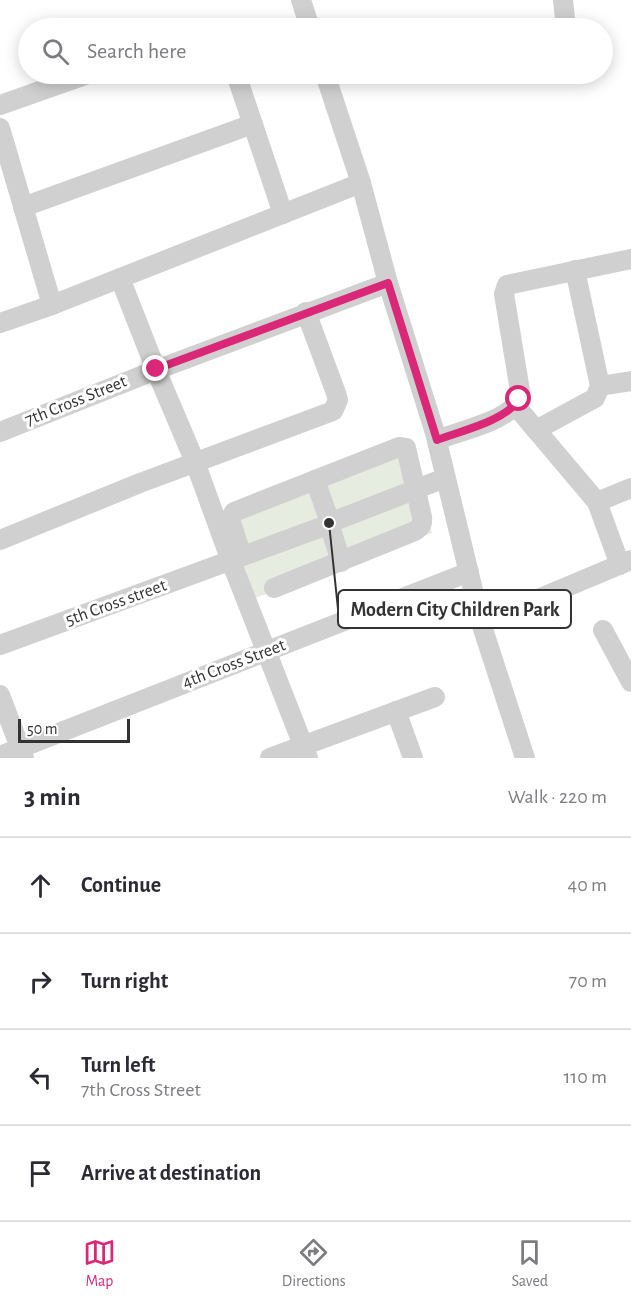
<!DOCTYPE html>
<meta charset="utf-8">
<style>
:root{--surface:#fff;--page:#f7f7f7;--text:#2b2b33;--muted:#7c7c81;--line:#e1e1e2;--accent:#db2777}
body{margin:0;font-family:"Alegreya Sans",sans-serif;background:var(--page);color:var(--text)}
.scale{position:absolute;left:18px;bottom:15px;width:112px;box-sizing:border-box;padding-left:6px;border:3px solid #333;border-top:0;font-size:16px;line-height:21px;white-space:nowrap;color:#333;-webkit-text-stroke:4px #fff;paint-order:stroke}
.stop{position:absolute;width:18px;height:18px;margin:-14px;border:4px solid #db2777;border-radius:50%;background:#fff}
.stop.end{background:#db2777;border-color:#fff;box-shadow:0 2px 6px #0008}
.list{margin:0;padding:0;list-style:none}
h2{display:flex;justify-content:space-between;align-items:center;height:78px;margin:0;padding:0 24px;font-size:26px}
h2 small{font-size:20px;font-weight:400;color:var(--muted)}
.list li{display:grid;grid-template-columns:39px 1fr auto;gap:18px;align-items:center;box-sizing:border-box;height:96px;padding:0 24px;border-top:2px solid var(--line)}
.list b{display:block;font-size:22px;white-space:nowrap}
.list p{margin:0;font-size:20px;white-space:nowrap;color:var(--muted)}
.list em{font-size:20px;font-style:normal;color:var(--muted)}
.icon{flex:none;width:33px;height:33px;fill:none;stroke:currentColor;stroke-width:2;stroke-linecap:round;stroke-linejoin:round}
.map{position:relative;flex:none;width:631px;height:758px;overflow:hidden}
.search{position:absolute;background:var(--surface);box-shadow:0 3px 15px #0003;left:18px;right:18px;top:18px;height:66px;display:flex;align-items:center;gap:15px;box-sizing:border-box;padding:0 21px;border-radius:33px;color:var(--muted);font-size:22px}
.sheet{height:462px;background:var(--surface)}
nav{display:flex;justify-content:space-around;align-items:center;box-sizing:border-box;height:84px;border-top:2px solid var(--line);background:var(--surface);font-size:16px;color:var(--muted)}
nav a{display:grid;justify-items:center;gap:3px}
nav .on{color:var(--accent)}
.map>svg:first-child{display:block}
</style>
<div class="map">
<svg width="631" height="758" viewBox="0 0 631 758">
<rect width="100%" height="100%" fill="#fff"/>
<!-- green -->
<polygon fill="#e6ecdf" points="408,442 432,533 255,598 226,514"/>
<g fill="none" stroke-linecap="round" stroke-linejoin="round">
<!-- minor -->
<g stroke="#d0d0d0" stroke-width="20">
<polyline points="301,0 310,28"/>
<polyline points="563,0 566,28"/>
<polyline points="236,74 283,214"/>
<polyline points="325,74 361,183 388,283 435,433 481,623 525,758"/>
<polyline points="0,105 88,74"/>
<polyline points="0,128 52,305"/>
<polyline points="23,207 253,124"/>
<polyline points="120,278 156,370 195,462 231,561 308,758"/>
<polyline points="0,323 52,305 361,183"/>
<polyline points="600,386 631,381"/>
<polyline points="515,405 597,502 620,565"/>
<polyline points="536,430 595,398 600,386 575,270"/>
<polyline points="0,432 156,370 388,283"/>
<path d="M437 440C457 432 502 422 515 405 518 401 519 396 520 391L504 294 507 285 631 259"/>
<polyline points="315,480 327,514"/>
<polyline points="597,502 631,488"/>
<polyline points="337,520 445,478"/>
<polyline points="332,533 341,562"/>
<polyline points="0,540 140,483 333,411 338,400 336,393 306,312"/>
<path d="M238 544 230 519 234 512 399 447 406 448 422 517C423 524 421 527 415 531L274 588"/>
<polyline points="481,623 631,560"/>
<polyline points="603,630 631,682"/>
<polyline points="0,645 319,528"/>
<polyline points="0,695 24,758"/>
<polyline points="396,711 413,758"/>
<polyline points="0,756 469,572"/>
<polyline points="270,758 435,697"/>
</g>
</g>
<g fill="none" stroke-linecap="round" stroke-linejoin="round">
<!-- route -->
<path stroke="#db2777" stroke-width="8" d="M156 369 388 283 437 440C460 431 506 421 519 399"/>
</g>
<g text-anchor="middle" dominant-baseline="central" stroke-width="6" stroke-linejoin="round" paint-order="stroke">
<!-- street labels -->
<g font-size="18" fill="#333" stroke="#fff">
<text transform="translate(76 401) rotate(-22)">7th Cross Street</text>
<text transform="translate(116 603) rotate(-20)">5th Cross street</text>
<text transform="translate(234 664) rotate(-21)">4th Cross Street</text>
</g>
</g>
<!-- callouts -->
<path fill="none" stroke="#333" stroke-width="2" d="M329 523L338 609"/>
<circle fill="#333" stroke="#fff" stroke-width="2" cx="329" cy="523" r="6"/>
<rect fill="#fff" stroke="#333" stroke-width="2" x="338" y="590" width="233" height="38" rx="6"/>
<g font-size="20" text-anchor="middle" font-weight="bold" fill="#333">
<text x="455" y="616">Modern City Children Park</text>
</g>
</svg>
<div class="scale">50 m</div>
<div class="stop" style="left:519px;top:399px"></div>
<div class="stop end" style="left:156px;top:369px"></div>
<div class="search"><svg class="icon" aria-label="search" viewBox="0 0 24 24"><circle cx="10" cy="10" r="6"/><path d="M15 15l6 6"/></svg>Search here</div>
</div>
<section class="sheet">
<h2>3 min<small>Walk · 220 m</small></h2>
<ul class="list">
<li><svg class="icon" aria-label="ahead" viewBox="0 0 24 24"><path d="M12 20V5M6 11l6-6 6 6"/></svg><div><b>Continue</b></div><em>40 m</em></li>
<li><svg class="icon" aria-label="right" viewBox="0 0 24 24"><path d="M7 20v-9h11M14 6l5 5-5 5"/></svg><div><b>Turn right</b></div><em>70 m</em></li>
<li><svg class="icon" aria-label="left" viewBox="0 0 24 24"><path d="M17 20v-9H6M10 6l-5 5 5 5"/></svg><div><b>Turn left</b><p>7th Cross Street</p></div><em>110 m</em></li>
<li><svg class="icon" aria-label="arrive" viewBox="0 0 24 24"><path d="M6 21V4h12l-3 4 3 4H6"/></svg><div><b>Arrive at destination</b></div></li>
</ul>
</section>
<nav>
<a class="on"><svg class="icon" aria-label="map" viewBox="0 0 24 24"><path d="M3 6l6-2 6 2 6-2v14l-6 2-6-2-6 2zM9 4v14M15 6v14"/></svg>Map</a>
<a><svg class="icon" aria-label="directions" viewBox="0 0 24 24"><path d="M12 3l9 9-9 9-9-9zM9 14v-3h6M13 9l2 2-2 2"/></svg>Directions</a>
<a><svg class="icon" aria-label="saved" viewBox="0 0 24 24"><path d="M7 4h10v16l-5-4-5 4z"/></svg>Saved</a>
</nav>
